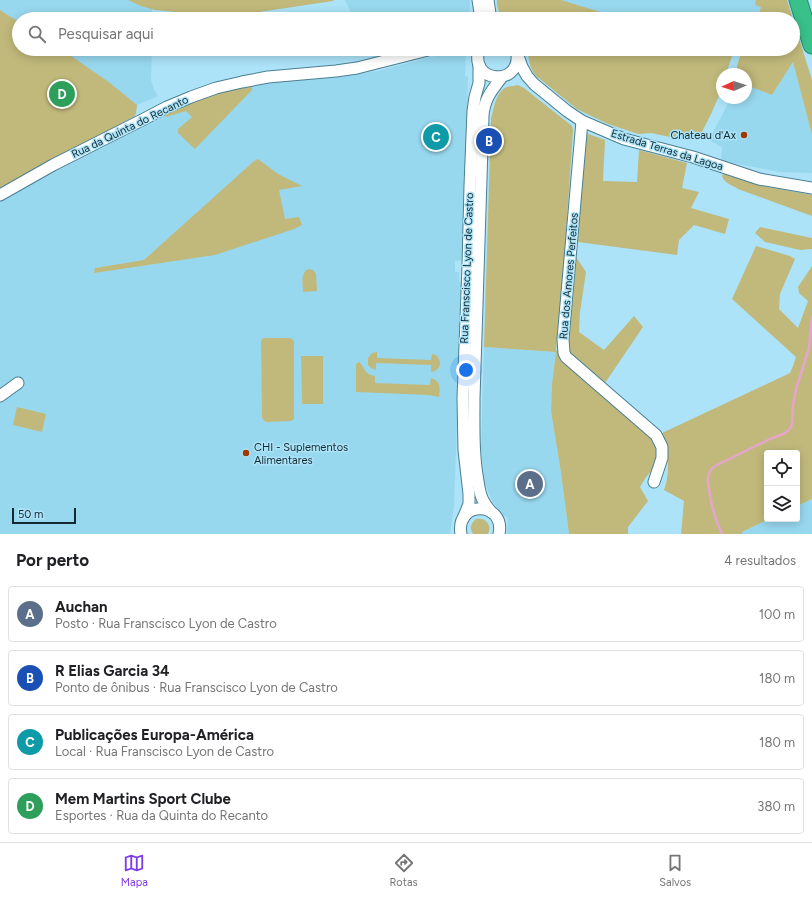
<!DOCTYPE html>
<html lang="pt">
<meta charset="utf-8">
<style>
:root{--surface:#fff;--page:#f6f6f6;--text:#202124;--muted:#757577;--line:#e0e0e0;--accent:#7c3aed}
body{margin:0;font-family:Figtree,sans-serif;background:var(--page);color:var(--text)}
.controls{position:absolute;right:12px;bottom:12px;display:grid;overflow:hidden;border-radius:4px;box-shadow:0 2px 10px #0003}
.controls button{width:36px;height:36px;display:grid;place-items:center;padding:0;border:0;border-bottom:1px solid var(--line);background:var(--surface);color:var(--text);font:20px sans-serif}
.compass{position:absolute;left:716px;top:68px;width:36px;height:36px;border-radius:50%;background:var(--surface);box-shadow:0 2px 10px #0003;rotate:267deg}
.scale{position:absolute;left:12px;bottom:10px;width:64px;box-sizing:border-box;padding-left:4px;border:2px solid #142a32;border-top:0;font-size:11px;line-height:14px;white-space:nowrap;color:#142a32;-webkit-text-stroke:3px #ace3f8;paint-order:stroke}
.you{position:absolute;left:466px;top:370px;width:14px;height:14px;margin:-10px;border:3px solid #fff;border-radius:50%;background:#1a73e8;box-shadow:0 0 0 6px #1a73e833}
.badge{display:grid;place-items:center;width:26px;height:26px;border-radius:50%;background:var(--accent);color:#fff;font-size:13px;font-weight:700}
.pin{position:absolute;translate:-50% -50%;border:2px solid #fff;box-shadow:0 1px 4px #0006}
.list{margin:0;padding:0;list-style:none}
h2{display:flex;justify-content:space-between;align-items:center;height:52px;margin:0;padding:0 16px;font-size:17px}
h2 small{font-size:13px;font-weight:400;color:var(--muted)}
.list li{display:grid;grid-template-columns:26px 1fr auto;gap:12px;align-items:center;box-sizing:border-box;height:56px;margin:0 8px 8px;padding:0 8px;border:1px solid var(--line);border-radius:4px}
.list b{display:block;font-size:15px;white-space:nowrap}
.list p{margin:0;font-size:13px;white-space:nowrap;color:var(--muted)}
.list em{font-size:13px;font-style:normal;color:var(--muted)}
.icon{flex:none;width:22px;height:22px;fill:none;stroke:currentColor;stroke-width:2;stroke-linecap:round;stroke-linejoin:round}
.map{position:relative;flex:none;width:812px;height:534px;overflow:hidden}
.search{position:absolute;background:var(--surface);box-shadow:0 2px 10px #0003;left:12px;right:12px;top:12px;height:44px;display:flex;align-items:center;gap:10px;box-sizing:border-box;padding:0 14px;border-radius:22px;color:var(--muted);font-size:15px}
.sheet{height:308px;background:var(--surface)}
nav{display:flex;justify-content:space-around;align-items:center;box-sizing:border-box;height:56px;border-top:1px solid var(--line);background:var(--surface);font-size:11px;color:var(--muted)}
nav a{display:grid;justify-items:center;gap:2px}
nav .on{color:var(--accent)}
.map>svg:first-child{display:block}
</style>
<div class="map">
<svg width="812" height="534" viewBox="0 0 812 534">
<rect width="100%" height="100%" fill="#ace3f8"/>
<!-- built -->
<g fill="#98d8ef">
<polygon points="0,0 336,0 252,13 228,15 186,13 152,9 152,19 19,19 19,23 0,10"/>
<polygon points="345,0 470,0 469,19 354,19"/>
<polygon points="556,0 767,0 761,19 623,19"/>
<polygon points="59,49 152,49 151,80 154,89 158,96 137,105 81,63"/>
<polygon points="369,49 411,49 374,60"/>
<polygon points="462,49 466,49 465,76 468,77 463,257 461,260 455,261 455,272 459,272 459,281 462,282 454,506 450,534 0,534 0,189 92,139 99,150 126,134 169,111 193,101 220,93 243,87 268,82 342,76 378,71"/>
<polygon points="793,62 812,135 812,173 780,172 721,161 722,147 709,140 731,98 746,98 746,85 772,95"/>
<polygon points="484,347 556,352 552,384 551,411 561,473 569,534 507,534 508,518 501,513 493,502 484,482 481,448"/>
<polygon points="812,499 812,534 742,534 742,532 769,519 797,519 797,506"/>
</g>
<!-- green -->
<g fill="#c1b97b">
<polygon points="128,0 333,0 333,1 252,13 228,15 186,13 155,10 141,6"/>
<polygon points="497,0 561,0 623,19 501,19 497,5"/>
<polygon points="756,0 787,0 812,80 812,135 793,62 772,95 746,85 746,74 735,74 742,49 793,49 793,19 758,19 761,7 755,5"/>
<polygon points="0,10 19,22 19,49 61,49 110,83 137,105 136,113 135,116 0,189"/>
<path d="M527 49H720L733 53 726 74H722V87L721 91 712 112 698 140 694 139 684 140 651 133 639 134 635 133 608 124 589 115 577 109 536 76C529 68 529 59 527 49Z"/>
<polygon points="251,85 252,90 195,149 178,133 178,129 192,117 186,111 166,117 164,114 193,101 219,93"/>
<path d="M518 85 524 88 572 126 573 130 564 263 556 351 567 342 576 257 586 272 580 312 579 332 604 350 634 316 643 327 605 383V396L654 439 660 450 653 469 646 477 640 487 648 501 628 527V534H569L561 473 551 411 552 384 556 352 484 347 491 119C494 108 496 91 507 87 510 86 514 86 518 85Z"/>
<polygon points="583,132 605,140 603,181 637,182 639,150 687,163 682,188 699,192 691,208 729,219 725,234 694,225 679,240 677,255 578,242"/>
<polygon points="258,159 278,174 302,186 279,190 285,219 299,217 302,225 294,229 215,255 94,273 95,268 144,260 254,161"/>
<path d="M723 174 774 188 812 195V216L738 189C732 185 724 183 722 176Z"/>
<polygon points="760,227 812,238 812,249 800,250 765,242 755,233"/>
<path d="M756 246 790 256 795 259 780 294 779 309 798 328 808 301 799 293 798 287 812 266V499L797 506V453H767V519H769L742 532V534H681L684 501 664 490C671 471 668 452 662 433L790 373 793 366 796 357 732 299Z"/>
<path d="M308 269 313 270 316 274 317 291 303 292C303 284 300 274 308 269Z"/>
<polygon points="265,338 290,338 292,339 294,341 294,419 291,421 267,422 264,421 262,418 261,342 262,339"/>
<path d="M377 352V358L431 360 432 354 436 355 439 359C442 365 438 371 431 372V365L376 363V370L371 368 368 365V358L372 353Z"/>
<polygon points="301,356 323,356 323,404 302,404"/>
<path d="M359 362C366 368 363 374 375 376V383L430 385 431 378C441 381 440 388 439 397L429 395 356 392V364Z"/>
<polygon points="17,407 46,414 42,432 13,425"/>
<path d="M476 519C486 517 492 525 488 534H473C469 528 471 523 476 519Z"/>
</g>
<g fill="none" stroke-linecap="round" stroke-linejoin="round">
<!-- stream -->
<path stroke="#e5a4cc" stroke-width="2.5" d="M722 534C715 519 711 506 709 489 708 484 707 478 709 474 710 469 713 467 717 465L770 439 783 434 788 431 791 427 792 422 793 405 796 389 809 348 812 317"/>
<defs>
<g id="minor">
<polyline points="478,0 481,19"/>
<polyline points="488,0 490,14 492,19"/>
<path d="M479 49C469 84 520 86 517 55"/>
<polyline points="517,53 522,67 527,76 534,84 567,111 582,121 624,139 693,157 759,179 812,188"/>
<polyline points="582,121 563,339 564,353 566,357 656,435 662,447 662,458 654,482"/>
<polyline points="0,195 53,165 144,119 167,107 191,97 216,88 242,82 268,77 336,71 357,68 432,49"/>
<polyline points="0,396 18,383"/>
<path d="M491 512C489 509 486 506 484 502 480 496 479 488 478 481 473 454 474 426 474 398L483 116C484 99 492 90 502 77"/>
<polyline points="463,519 469,504 469,494 464,450 463,398 468,266 470,186 473,111 475,97 479,83 479,65"/>
<path d="M461 534C455 500 506 501 499 534"/>
</g>
<polyline id="highway" points="798,0 812,45"/>
</defs>
<!-- minor casing -->
<use href="#minor" stroke="#4a7f92" stroke-width="13"/>
<!-- highway casing -->
<use href="#highway" stroke="#2d8c6b" stroke-width="19"/>
<!-- minor -->
<use href="#minor" stroke="#fff" stroke-width="11"/>
<!-- highway -->
<use href="#highway" stroke="#3ac08a" stroke-width="17"/>
</g>
<!-- markers -->
<g fill="#9d3901" stroke="#ace3f8" stroke-width="1.5">
<circle cx="744" cy="135" r="4"/>
<circle cx="246" cy="453" r="4"/>
</g>
<g text-anchor="middle" dominant-baseline="central" stroke-width="3" stroke-linejoin="round" paint-order="stroke">
<!-- street labels -->
<g font-size="11" fill="#142a32" stroke="#ace3f8">
<text transform="translate(130 127) rotate(-26)">Rua da Quinta do Recanto</text>
<text transform="translate(667 150) rotate(17)">Estrada Terras da Lagoa</text>
<text transform="translate(467 268) rotate(-88)">Rua Franscisco Lyon de Castro</text>
<text transform="translate(569 276) rotate(-85)">Rua dos Amores Perfeitos</text>
</g>
<!-- poi labels -->
<g font-size="11" fill="#142a32" stroke="#ace3f8" text-anchor="end">
<text x="736" y="135">Chateau d'Ax</text>
<text x="254" y="447" text-anchor="start">CHI - Suplementos<tspan x="254" dy="13">Alimentares</tspan></text>
</g>
</g>
</svg>
<div class="controls">
<button><svg class="icon" aria-label="locate" viewBox="0 0 24 24"><circle cx="12" cy="12" r="6"/><path d="M12 2v4M12 18v4M2 12h4M18 12h4"/></svg></button>
<button><svg class="icon" aria-label="layers" viewBox="0 0 24 24"><path d="M12 4l9 5-9 5-9-5zM3 14l9 5 9-5"/></svg></button>
</div>
<svg class="compass" viewBox="-18 -18 36 36"><path d="M0-13l5 13h-10z" fill="#e53935"/><path d="M0 13l5-13h-10z" fill="#757577"/></svg>
<div class="scale">50 m</div>
<div class="you"></div>
<div class="pin badge" style="left:530px;top:484px;background:#5c6f8a">A</div>
<div class="pin badge" style="left:489px;top:141px;background:#1a4fb4">B</div>
<div class="pin badge" style="left:436px;top:137px;background:#0f9aa8">C</div>
<div class="pin badge" style="left:62px;top:94px;background:#2e9e5b">D</div>
<div class="search"><svg class="icon" aria-label="search" viewBox="0 0 24 24"><circle cx="10" cy="10" r="6"/><path d="M15 15l6 6"/></svg>Pesquisar aqui</div>
</div>
<section class="sheet">
<h2>Por perto<small>4 resultados</small></h2>
<ul class="list">
<li><span class="badge" style="background:#5c6f8a">A</span><div><b>Auchan</b><p>Posto · Rua Franscisco Lyon de Castro</p></div><em>100 m</em></li>
<li><span class="badge" style="background:#1a4fb4">B</span><div><b>R Elias Garcia 34</b><p>Ponto de ônibus · Rua Franscisco Lyon de Castro</p></div><em>180 m</em></li>
<li><span class="badge" style="background:#0f9aa8">C</span><div><b>Publicações Europa-América</b><p>Local · Rua Franscisco Lyon de Castro</p></div><em>180 m</em></li>
<li><span class="badge" style="background:#2e9e5b">D</span><div><b>Mem Martins Sport Clube</b><p>Esportes · Rua da Quinta do Recanto</p></div><em>380 m</em></li>
</ul>
</section>
<nav>
<a class="on"><svg class="icon" aria-label="map" viewBox="0 0 24 24"><path d="M3 6l6-2 6 2 6-2v14l-6 2-6-2-6 2zM9 4v14M15 6v14"/></svg>Mapa</a>
<a><svg class="icon" aria-label="directions" viewBox="0 0 24 24"><path d="M12 3l9 9-9 9-9-9zM9 14v-3h6M13 9l2 2-2 2"/></svg>Rotas</a>
<a><svg class="icon" aria-label="saved" viewBox="0 0 24 24"><path d="M7 4h10v16l-5-4-5 4z"/></svg>Salvos</a>
</nav>
